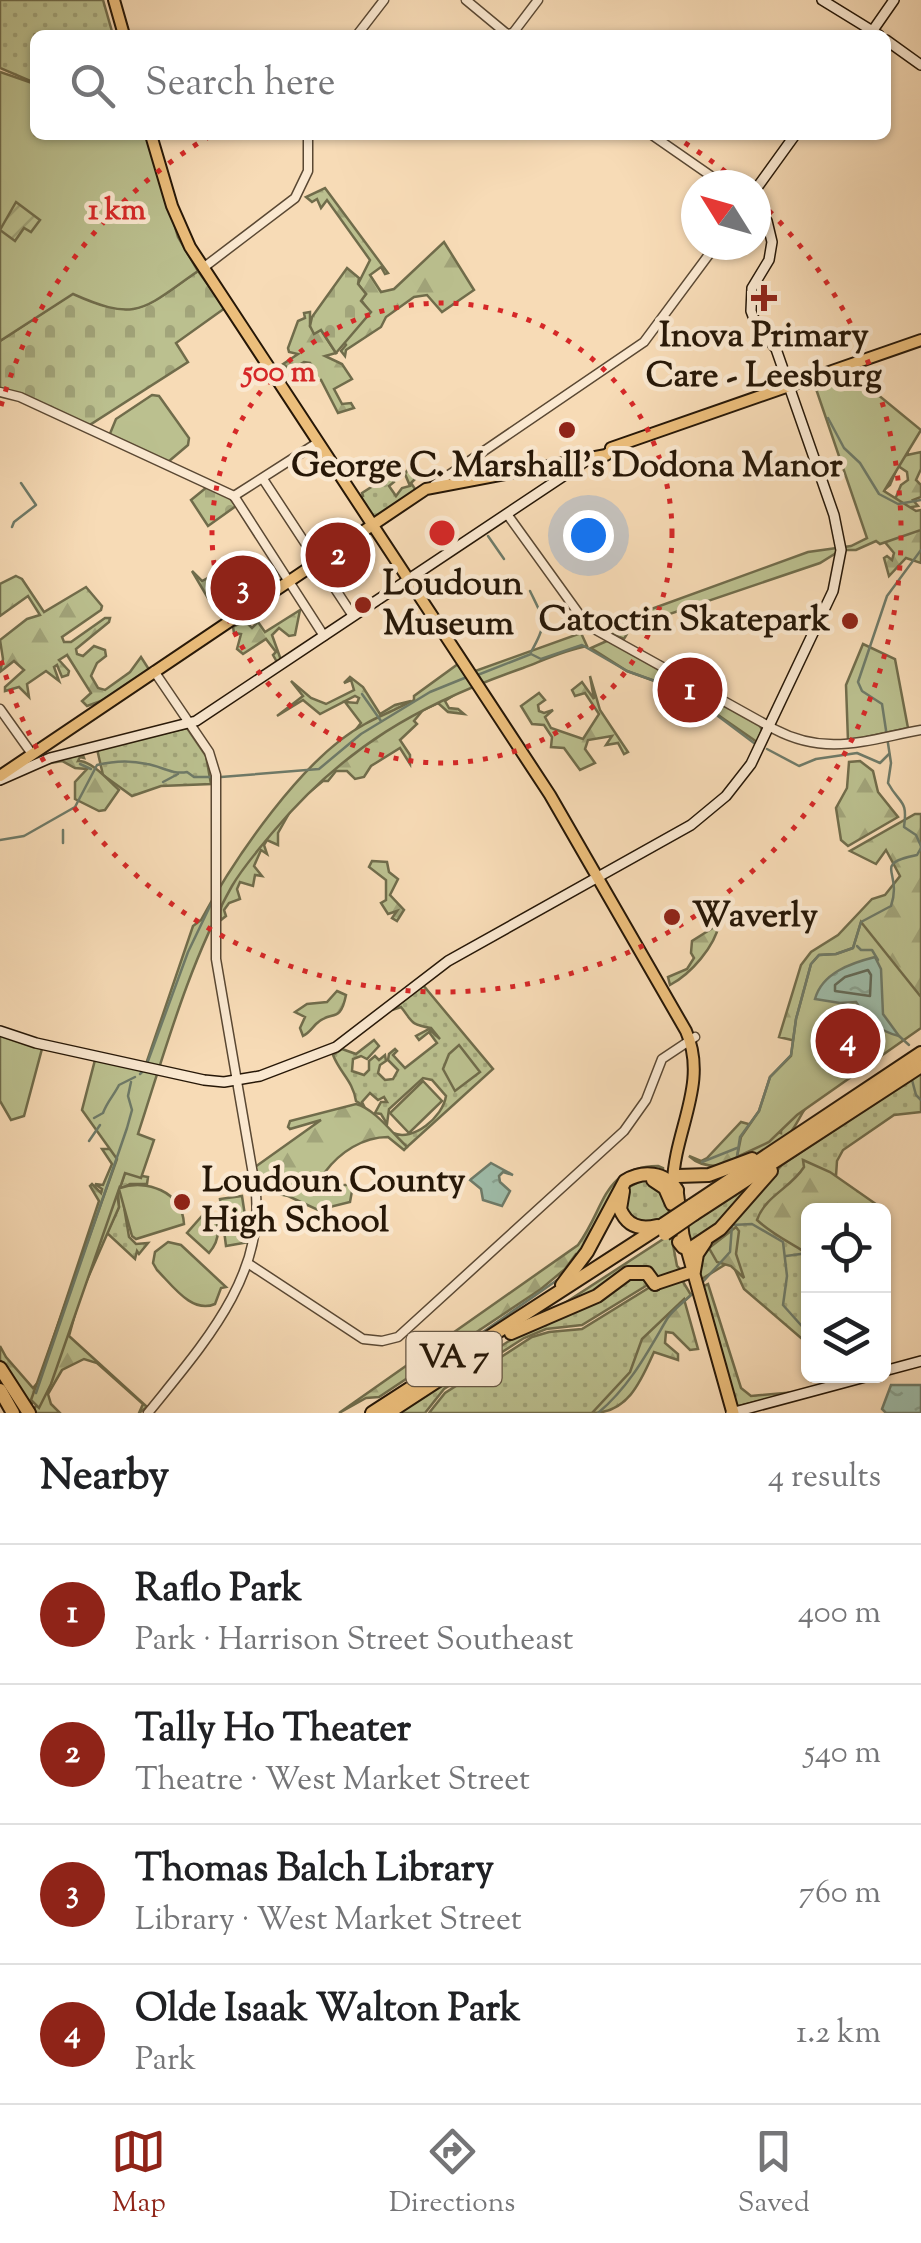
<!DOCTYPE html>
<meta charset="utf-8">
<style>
:root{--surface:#fff;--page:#f2f2f2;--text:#202124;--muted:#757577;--line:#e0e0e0;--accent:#8f2418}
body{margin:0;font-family:"Sorts Mill Goudy",serif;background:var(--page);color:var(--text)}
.controls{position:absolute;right:30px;bottom:30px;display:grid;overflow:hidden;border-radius:15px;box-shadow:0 2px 8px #0004}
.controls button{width:90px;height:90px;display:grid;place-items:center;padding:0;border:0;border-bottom:2px solid var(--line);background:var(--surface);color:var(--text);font:50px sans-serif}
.compass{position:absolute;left:681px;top:170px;width:90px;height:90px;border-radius:50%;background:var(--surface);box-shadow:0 2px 8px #0004;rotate:307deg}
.you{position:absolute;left:588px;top:535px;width:35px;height:35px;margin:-25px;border:8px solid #fff;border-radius:50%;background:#1a73e8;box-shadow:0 0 0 15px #1a73e833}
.badge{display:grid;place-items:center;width:65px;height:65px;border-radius:50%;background:var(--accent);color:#fff;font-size:32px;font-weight:700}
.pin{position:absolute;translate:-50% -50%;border:5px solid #fff;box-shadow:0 2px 10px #0006}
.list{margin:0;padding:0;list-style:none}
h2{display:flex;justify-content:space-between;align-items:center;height:130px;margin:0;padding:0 40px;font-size:42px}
h2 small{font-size:32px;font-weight:400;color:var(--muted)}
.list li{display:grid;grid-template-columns:65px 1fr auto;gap:30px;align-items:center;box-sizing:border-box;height:140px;padding:0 40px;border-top:2px solid var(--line)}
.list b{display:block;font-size:38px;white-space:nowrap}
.list p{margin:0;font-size:32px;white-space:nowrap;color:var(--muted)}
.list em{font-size:32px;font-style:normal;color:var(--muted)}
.icon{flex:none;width:55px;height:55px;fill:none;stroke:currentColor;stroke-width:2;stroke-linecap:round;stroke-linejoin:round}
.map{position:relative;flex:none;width:921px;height:1413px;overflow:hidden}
.search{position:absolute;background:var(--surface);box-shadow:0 2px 8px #0004;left:30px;right:30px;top:30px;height:110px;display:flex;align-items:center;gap:25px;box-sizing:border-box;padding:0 35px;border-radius:15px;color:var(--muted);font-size:38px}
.sheet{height:690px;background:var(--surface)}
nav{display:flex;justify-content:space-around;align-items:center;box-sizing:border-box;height:140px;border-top:2px solid var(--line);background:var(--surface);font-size:28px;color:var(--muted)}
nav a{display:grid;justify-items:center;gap:5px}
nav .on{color:var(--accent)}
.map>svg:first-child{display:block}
</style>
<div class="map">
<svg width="921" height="1413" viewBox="0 0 921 1413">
<defs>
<pattern id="grass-dots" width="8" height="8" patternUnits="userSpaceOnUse" patternTransform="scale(2.5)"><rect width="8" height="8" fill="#bbc08f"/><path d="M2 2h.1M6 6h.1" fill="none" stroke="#a1a47a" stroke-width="1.8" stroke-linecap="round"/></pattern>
<pattern id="forest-firs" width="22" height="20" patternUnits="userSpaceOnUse" patternTransform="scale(2.5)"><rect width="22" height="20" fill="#bbc08f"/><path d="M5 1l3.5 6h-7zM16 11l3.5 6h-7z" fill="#a1a47a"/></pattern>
<pattern id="cemetery-stones" width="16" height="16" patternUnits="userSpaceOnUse" patternTransform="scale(2.5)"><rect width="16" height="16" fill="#bbc08f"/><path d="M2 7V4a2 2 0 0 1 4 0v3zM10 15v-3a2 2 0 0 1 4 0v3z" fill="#a1a47a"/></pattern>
<pattern id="garden-furrows" width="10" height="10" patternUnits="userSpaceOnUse" patternTransform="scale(2.5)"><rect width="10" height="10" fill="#bbc08f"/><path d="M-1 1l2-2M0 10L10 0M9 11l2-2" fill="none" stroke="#a1a47a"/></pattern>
<pattern id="water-ripples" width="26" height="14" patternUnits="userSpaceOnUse" patternTransform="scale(2.5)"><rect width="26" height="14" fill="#9ebca9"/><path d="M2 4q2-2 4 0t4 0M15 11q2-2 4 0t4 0" fill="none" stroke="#88a190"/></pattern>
</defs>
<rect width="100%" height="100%" fill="#f7dbb6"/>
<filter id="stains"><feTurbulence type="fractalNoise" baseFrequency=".002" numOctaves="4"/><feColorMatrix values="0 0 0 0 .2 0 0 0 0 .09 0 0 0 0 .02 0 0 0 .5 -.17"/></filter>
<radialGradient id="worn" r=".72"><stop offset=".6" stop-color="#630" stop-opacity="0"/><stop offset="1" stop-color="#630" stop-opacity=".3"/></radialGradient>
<!-- grass -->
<g fill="url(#grass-dots)" stroke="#706c4b" stroke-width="2.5">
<polygon points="0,0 103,0 113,35 35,35 35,83 0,68"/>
<polygon points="408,469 415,479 411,483 417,492 373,521 358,499 363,496 362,493 390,475 394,482 389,486 396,496 402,488 410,486 405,474"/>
<polygon points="187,728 206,756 211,784 161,786 132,796 103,775 97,749"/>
<path d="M423 985 493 1069 407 1147 393 1133C413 1142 443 1117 446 1096L432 1080 423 1078 389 1109 387 1124 381 1114 375 1113 381 1102H387L384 1097 378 1100 370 1093 362 1102 364 1106 356 1101C353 1081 340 1073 333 1055L342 1049 356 1054 374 1040 379 1046 367 1059 361 1056 353 1059 352 1071 364 1075 369 1070V1061L375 1056 379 1060 385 1055 386 1061 380 1065 378 1073 385 1080 393 1079 398 1070 388 1060 389 1054 395 1049 397 1051 393 1055 405 1068 437 1043 429 1032 419 1040 416 1036 429 1029 440 1039 431 1028C409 1024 413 1022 401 1007L392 1010Z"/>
<polygon points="921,1072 921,1112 894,1115 843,1150 837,1161 836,1176 808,1210 808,1344 744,1289 731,1261 700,1280 699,1256 783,1164"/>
<polygon points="771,1168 734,1211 691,1245 685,1225"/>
<polygon points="125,1173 148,1177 147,1184 130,1184 121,1189 129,1237 136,1244 148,1243 139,1254 137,1251 135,1259 107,1233 119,1207 118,1193"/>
<polygon points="643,1180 653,1181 668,1203 669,1214 654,1223 635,1223 621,1201 627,1188"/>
<polygon points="671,1234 677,1266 681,1270 659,1279 646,1271 554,1310"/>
<polygon points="641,1275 649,1284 582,1325 546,1329 524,1338 444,1389 425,1413 396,1413 542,1320 623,1279"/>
<polygon points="682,1280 691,1295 678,1307 645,1358 598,1413 429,1413 445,1393 532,1337 549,1332 582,1329 655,1284"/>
<polygon points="708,1284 741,1388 751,1396 796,1392 739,1406 733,1403 702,1287"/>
</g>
<!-- forest -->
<g fill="url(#forest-firs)" stroke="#706c4b" stroke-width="2.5">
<polygon points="325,188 388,273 385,274 381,267 370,275 381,292 394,289 444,242 474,290 442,312 427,295 414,297 386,317 381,327 346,350 345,356 341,351 346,345 344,342 370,312 361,300 366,294 358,284 370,260 327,200 321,208 317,199 312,202 306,197"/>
<polygon points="310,312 310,326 315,333 321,330 336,353 325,356 342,364 352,379 334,389 342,404 351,403 354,408 338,413 321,380 307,383 316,371 310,363 304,362 290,370 283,364 298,354 289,352 288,348 298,321 305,318 304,313"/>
<polygon points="911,439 907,455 921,452 921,469 916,480 921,485 921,497 913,500 918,506 901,509 894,502 901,485 908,480 907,472 898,466 890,485 883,491 881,488 906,441"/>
<polygon points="921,528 921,563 906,558 889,576 884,558 887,556 892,560 894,553 884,541"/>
<polygon points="238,556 251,562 256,570 250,575 247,571 235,579 227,579 234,589 232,591 224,586 222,591 232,596 220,609 222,593 217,591 209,600 192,571 202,581 210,577 220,583 224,580 214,572 236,569"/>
<polygon points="16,576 22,579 44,612 86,587 102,606 101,610 62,637 64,642 71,642 105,618 110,618 109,622 76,649 77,654 83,656 94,646 105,650 106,656 97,663 91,676 98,688 105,690 130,672 141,657 150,671 101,701 87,706 82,701 91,693 67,655 59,660 69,671 68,675 62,677 57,665 54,667 59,681 46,671 27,684 29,697 19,687 5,691 5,687 24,670 14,661 0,672 3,659 0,640 27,619 40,615 28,596 0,616 0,584"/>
<polygon points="300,610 295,635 289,636 279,628 272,635 281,660 277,662 273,655 276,652 266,639 243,654 237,649 241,634 234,633 233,627 245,621 252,628 258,622 265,632"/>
<polygon points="590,676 600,710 628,752 624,754 618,743 606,745 612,736 588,740 585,749 595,763 580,770 564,748 551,747 552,737 544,725 532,724 521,706 539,693 545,700 538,705 539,711 544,713 553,710 545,717 551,728 583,739 599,714 585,693 575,696 572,690 582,682 594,699"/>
<polygon points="350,677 363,687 380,714 395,705 411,701 353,733 361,723 345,702 357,703 359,698 355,696 320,714 303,700 277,716 303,696 291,681 311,698 326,704 354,690 351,680 344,683"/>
<path d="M463 689 445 701 449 708 458 709 464 714 448 712 438 703 423 710 414 721 417 724 400 740 410 755V764L400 748 371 766 364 777 355 779 347 771H336L328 781H323L295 804C341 756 399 710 463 689Z"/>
<path d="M82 753 84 758 80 757 78 761C91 760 108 780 119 790L105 810 99 811 75 799V782L87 769 75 768 62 761 45 764Z"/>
<polygon points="860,761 873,771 878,792 898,817 848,846 841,840 836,808 847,788 849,762"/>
<path d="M291 810 278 833V845L267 840 264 845 267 854 261 850 254 866 262 876 255 875 253 886 240 882 237 889 240 899 229 903 224 910 226 916 221 920C214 888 270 834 291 810Z"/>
<polygon points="915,814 921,814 921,1023 796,1041 779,1037 801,965 811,952 838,935 872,899 885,895 900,876 886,850 876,864 850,851"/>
<polygon points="372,861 387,862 389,872 398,879 390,895 404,910 397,921 392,918 397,911 388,914 381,903 386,900 386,880 369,867"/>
<path d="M719 924C715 946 691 974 670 985L668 977 687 969 694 958 691 953 692 941Z"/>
<path d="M337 991 346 995C340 1025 331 1009 316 1024 312 1028 309 1033 303 1036L300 1028 305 1017 295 1012 307 1004 327 1002Z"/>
<polygon points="148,1074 34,1401 29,1406 0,1360 0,1346 6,1357 33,1388 39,1381 99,1201 90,1186 92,1184 101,1193 102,1189 95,1184 103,1185 112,1164 102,1149 113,1149"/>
<path d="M811 1101C800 1113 796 1129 784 1140 763 1159 712 1178 689 1156L701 1161 707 1158 741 1122 781 1133V1126Z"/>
<path d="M356 1104C375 1109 392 1133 407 1147L404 1150 388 1137C363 1137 340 1152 325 1172L326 1176 339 1185H349L352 1191 350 1202 318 1210 288 1196 260 1190 255 1167 321 1120 290 1129 288 1127 290 1121Z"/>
<path d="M803 1160 830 1172 883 1209 808 1210V1248L803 1251C787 1241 771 1233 757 1220 765 1196 791 1188 804 1167Z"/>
<path d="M658 1166 663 1168V1173L636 1172 580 1254H576L565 1269 541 1289 379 1397 366 1398 339 1413 578 1245C606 1207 602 1167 658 1166Z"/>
<polygon points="117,1193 119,1207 80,1296 69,1336 147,1407 139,1413 143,1404 97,1363 84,1359 62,1370 48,1394 51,1404 60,1413 36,1413 34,1409 44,1393"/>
<polygon points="736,1227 739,1231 736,1254 744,1278 731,1266 717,1262 709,1248"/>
<path d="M684 1299 698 1349 690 1350 673 1333 666 1332 665 1343 678 1354V1360L654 1352C641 1381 628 1413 592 1413L630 1372 642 1339Z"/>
</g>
<!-- cemetery -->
<g fill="url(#cemetery-stones)" stroke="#706c4b" stroke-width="2.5">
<polygon points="347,268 359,278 358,284 366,294 361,301 371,312 336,353 321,330 314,334 310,326 312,317"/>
<path d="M198 271 225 308 176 343 188 362 88 426 0 388V341L73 293C138 323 143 308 198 271Z"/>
<polygon points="207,487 228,496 236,506 208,526 191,500"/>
</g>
<!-- park -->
<g fill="#bbc08f" stroke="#706c4b" stroke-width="2.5">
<path d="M0 72 35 84V135H148L178 237 198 271C143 309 138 323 73 294L0 341Z"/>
<polygon points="849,371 921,430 884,491 916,511 921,510 921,530 880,544 876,541 856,550 841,550 820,563 631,627 624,639 610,633 608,626 613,623 808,552 851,546 867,538 814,383"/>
<polygon points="152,395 159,396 189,438 188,445 168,462 109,436 116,419"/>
<path d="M581 633 587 646C565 650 544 660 523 668 420 704 344 747 273 832 259 849 243 867 232 886 189 963 165 1051 138 1134L154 1140 141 1178 125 1173 120 1188C146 1179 182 1191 184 1224L136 1239 132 1236 119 1189 51 1384 39 1408 31 1400 117 1159 82 1110 95 1060 145 1067 193 926 201 920C234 859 303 757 365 724 381 715 398 709 414 700V696L458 664 467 674Z"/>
<polygon points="609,640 759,724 762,730 757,742 685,692 627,671 591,648"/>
<polygon points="863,644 895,659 908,728 848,741 846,685"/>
<polygon points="861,922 921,997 921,1028 797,1115 769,1142 737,1157 741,1137 759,1111 770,1077 791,1056 796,1019 811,964 819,955 836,954 853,948"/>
<polygon points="0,1031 43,1045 24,1116 11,1120 0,1101"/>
<polygon points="459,1045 480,1072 455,1091 443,1069 449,1054"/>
<polygon points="423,1081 442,1101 409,1133 390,1113"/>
<polygon points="242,1196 249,1242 226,1246 220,1199"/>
<path d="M208 1209C221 1223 221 1239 209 1253L187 1233Z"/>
<path d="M168 1242 181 1245 226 1287 221 1288 215 1304C192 1314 173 1286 157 1270L153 1263 155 1252Z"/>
</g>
<!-- garden -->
<polygon fill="url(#garden-furrows)" stroke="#706c4b" stroke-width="2.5" points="16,202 40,220 31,232 24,228 15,241 0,230"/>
<!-- water -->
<g fill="url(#water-ripples)" stroke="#6e7a68" stroke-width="2.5">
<path d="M875 957 881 969 883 1014 899 1036C878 1031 868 1020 856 1002L840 1003 815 999C822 973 851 963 875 957Z"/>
<polygon points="491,1163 513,1175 503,1172 499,1176 500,1182 510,1191 502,1206 483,1200 481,1189 470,1180"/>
<polygon points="891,1385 921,1385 921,1413 886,1413 882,1409"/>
</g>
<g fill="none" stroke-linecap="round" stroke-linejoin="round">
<!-- shore -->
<polygon stroke="#626a58" stroke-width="2.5" points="868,970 871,975 870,996 835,991 835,985 845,977"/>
<!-- stream -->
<g stroke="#6e7a68" stroke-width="2.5">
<polyline points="828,418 844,448 860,463 879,494 898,504 921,500"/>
<polyline points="12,527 14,522 36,505 21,483"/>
<polyline points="488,536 504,559"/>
<path d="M921 550 887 596 858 682 862 691 882 704 891 763 888 783C900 805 908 799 904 827L916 835 921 846"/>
<path d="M530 591C545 622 548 622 531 652"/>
<polyline points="475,676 531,654 541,659 582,645 627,671 686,692 754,743"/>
<polyline points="362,694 381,721"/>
<polyline points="767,749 799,766 816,759 857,753 880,763 889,754"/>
<polyline points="80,764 91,769"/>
<polyline points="221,777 319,769 361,734 430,692 467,677"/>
<polyline points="163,782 178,774"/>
<polyline points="63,830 63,843"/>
<path d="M0 840 24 836 75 807 97 765C113 761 130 760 147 764 161 766 172 775 187 772L194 777H211"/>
<polyline points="857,946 861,950 872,950 878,960"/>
<polyline points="899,1036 909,1045"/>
<polyline points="148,1061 188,952 211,904"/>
<polyline points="140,1074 143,1071"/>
<polyline points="912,1080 916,1095 921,1100"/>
<path d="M94 1118 103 1113C107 1102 114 1095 119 1085L135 1077"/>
<polyline points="89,1141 100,1125"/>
<path d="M737 1157 740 1137 759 1111 770 1077 791 1055 796 1019 811 964 819 955 836 954 853 948 861 922 891 906C903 871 871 864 917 855L921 848"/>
<polyline points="702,1162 737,1148"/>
<polyline points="786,1256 808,1253"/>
<polyline points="700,1285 730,1252 732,1225 752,1224 783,1242 787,1276 783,1305 808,1333"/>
<polyline points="440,1362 560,1278"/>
<polyline points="36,1393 127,1128 132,1110 128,1096 131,1082"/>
<path d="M598 1413C630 1386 647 1353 667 1319 674 1308 686 1301 695 1291"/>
</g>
<defs>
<g id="tertiary">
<polyline points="466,0 507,34 513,33"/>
<polyline points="513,33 538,0"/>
<polyline points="357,35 384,0"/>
<polyline points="652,135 724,185"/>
<polyline points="203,268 295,198 308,171 308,135"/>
<polyline points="0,392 20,397 234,496"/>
<polyline points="263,479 353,616"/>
<polyline points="434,485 644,342 716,245"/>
<polyline points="234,496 324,636"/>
<polyline points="234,496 317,443"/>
<path d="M507 514 587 625 774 729C827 757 866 740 921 730"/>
<polyline points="0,709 32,754"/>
<polyline points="249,1264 363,1339 382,1341 398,1337 624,1131 646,1100 662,1059 695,1037"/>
<path d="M148 1413C200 1348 268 1275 255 1186L216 959V775L209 752 154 671"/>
</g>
<g id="secondary">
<polyline points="822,0 879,35"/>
<polyline points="871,33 894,0"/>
<polyline points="886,40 921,65"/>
<polyline points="756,189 795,135"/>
<polyline points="0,780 50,758 196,721 589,459"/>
<polyline points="0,1031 36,1043 204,1080 224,1082 260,1076 336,1047 448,961 691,825 726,796 751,764 833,591 841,550 834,515 776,349 756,324 751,311 752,288 769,260 772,242 767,221 756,209"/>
<polyline points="884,1371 921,1361"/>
<polyline points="731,1413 869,1376"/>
</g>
<g id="primary">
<polyline points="114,0 124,35"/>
<path d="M151 135 172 206 190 247 550 795 686 1031C709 1083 674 1131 673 1183"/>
<polyline points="611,448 921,340"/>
<polyline points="0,776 426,489 606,455 614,449"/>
</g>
<g id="trunk">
<polyline points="677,1190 683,1235 733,1413"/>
<polyline points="655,1284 694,1271"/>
</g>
<g id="motorway">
<polyline points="678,1176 709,1175 752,1159"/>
<polyline points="653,1180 665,1188 672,1204"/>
<path d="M623 1191 620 1209C627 1226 640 1230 657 1226"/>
<polyline points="691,1206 921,1053"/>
<polyline points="694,1214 921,1066"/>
<polyline points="679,1242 683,1247 690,1249 720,1229 771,1171"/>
<polyline points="694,1271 697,1254 705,1242"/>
<path d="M562 1285 587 1252 625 1181C643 1170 665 1172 677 1190"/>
<polyline points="511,1333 597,1296 628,1273 647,1273 655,1284"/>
<polyline points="0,1368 29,1413"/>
<polyline points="0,1390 13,1413"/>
<polyline points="372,1413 664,1224"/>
<polyline points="388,1413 457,1368"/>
</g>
</defs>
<!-- tertiary casing -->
<use href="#tertiary" stroke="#5a4833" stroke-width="11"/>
<!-- secondary casing -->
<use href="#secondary" stroke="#261707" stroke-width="12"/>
<!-- primary casing -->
<use href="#primary" stroke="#261707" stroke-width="14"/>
<!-- trunk casing -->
<use href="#trunk" stroke="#261707" stroke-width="15"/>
<!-- motorway casing -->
<use href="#motorway" stroke="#261707" stroke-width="16"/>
<!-- tertiary -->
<use href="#tertiary" stroke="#fae8d0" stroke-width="8"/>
<!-- secondary -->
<use href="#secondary" stroke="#fae8d0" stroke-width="9"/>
<!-- primary -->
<use href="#primary" stroke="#ecbe7b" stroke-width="10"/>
<!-- trunk -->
<use href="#trunk" stroke="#ecbe7b" stroke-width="11"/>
<!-- motorway -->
<use href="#motorway" stroke="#ecbe7b" stroke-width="12"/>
<defs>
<g id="motorway-bridge">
<polyline points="664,1224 691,1206"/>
<polyline points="665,1234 694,1214"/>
</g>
</defs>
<!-- motorway-bridge casing -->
<use href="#motorway-bridge" stroke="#261707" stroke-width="16" stroke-linecap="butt"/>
<!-- motorway-bridge -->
<use href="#motorway-bridge" stroke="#ecbe7b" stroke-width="12"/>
</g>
<!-- distance rings -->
<g fill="none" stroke="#d62828" stroke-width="5" stroke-dasharray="5 10">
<circle cx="442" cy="533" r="230"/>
<path d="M1 406A459 459 0 0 1 212 135M672 135A459 459 0 0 1 740 184M758 200A459 459 0 1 1 1 660"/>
</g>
<!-- markers -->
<g fill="#8f2418" stroke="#fae8d0" stroke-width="4">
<path d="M759 283h10v10h10v10h-10v10h-10v-10h-10v-10h10z"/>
<circle cx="567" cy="430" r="10"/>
<circle cx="363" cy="605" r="10"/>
<circle cx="850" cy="621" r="10"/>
<circle cx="672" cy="917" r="10"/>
<circle cx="182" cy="1202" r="10"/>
</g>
<g text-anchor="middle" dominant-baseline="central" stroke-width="9" stroke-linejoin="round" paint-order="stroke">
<!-- shield labels -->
<rect fill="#fae8d0" stroke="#665643" stroke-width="2.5" x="406.5" y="1332" width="95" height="54" rx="8"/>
<g font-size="32" font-weight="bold" fill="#261707">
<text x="454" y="1359">VA 7</text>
</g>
<!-- poi labels -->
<g font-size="35" font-weight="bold" fill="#261707" stroke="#fae8d0" text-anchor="start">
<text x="764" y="337" text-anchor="middle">Inova Primary<tspan x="764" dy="40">Care - Leesburg</tspan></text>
<text x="567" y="467" text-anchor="middle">George C. Marshall's Dodona Manor</text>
<text x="383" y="585">Loudoun<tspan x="383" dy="40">Museum</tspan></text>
<text x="830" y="621" text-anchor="end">Catoctin Skatepark</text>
<text x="692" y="917">Waverly</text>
<text x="202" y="1182">Loudoun County<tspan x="202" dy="40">High School</tspan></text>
</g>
</g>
<circle cx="442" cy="533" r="15" fill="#d62828" stroke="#fae8d0" stroke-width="5"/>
<g font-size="30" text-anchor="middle" font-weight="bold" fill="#d62828" stroke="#fae8d0" stroke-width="9" stroke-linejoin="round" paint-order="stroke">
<text x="117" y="219">1 km</text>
<text x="279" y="381">500 m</text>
</g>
<rect width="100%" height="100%" filter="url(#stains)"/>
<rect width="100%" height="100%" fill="url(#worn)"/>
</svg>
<div class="controls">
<button><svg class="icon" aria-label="locate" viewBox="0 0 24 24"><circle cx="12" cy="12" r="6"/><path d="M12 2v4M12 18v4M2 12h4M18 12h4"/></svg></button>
<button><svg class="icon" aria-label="layers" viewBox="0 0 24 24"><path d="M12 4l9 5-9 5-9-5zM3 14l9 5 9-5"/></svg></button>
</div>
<svg class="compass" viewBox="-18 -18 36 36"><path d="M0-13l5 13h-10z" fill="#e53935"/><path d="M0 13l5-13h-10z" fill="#757577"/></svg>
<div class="you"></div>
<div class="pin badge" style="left:690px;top:690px">1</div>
<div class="pin badge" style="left:338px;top:555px">2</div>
<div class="pin badge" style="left:243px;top:588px">3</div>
<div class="pin badge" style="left:848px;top:1041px">4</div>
<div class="search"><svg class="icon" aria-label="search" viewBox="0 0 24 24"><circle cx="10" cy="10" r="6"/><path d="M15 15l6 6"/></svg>Search here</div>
</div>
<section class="sheet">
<h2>Nearby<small>4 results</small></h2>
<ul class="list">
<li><span class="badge">1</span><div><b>Raflo Park</b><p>Park · Harrison Street Southeast</p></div><em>400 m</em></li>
<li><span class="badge">2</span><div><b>Tally Ho Theater</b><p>Theatre · West Market Street</p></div><em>540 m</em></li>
<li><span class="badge">3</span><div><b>Thomas Balch Library</b><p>Library · West Market Street</p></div><em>760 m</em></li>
<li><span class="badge">4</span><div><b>Olde Isaak Walton Park</b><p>Park</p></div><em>1.2 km</em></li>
</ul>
</section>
<nav>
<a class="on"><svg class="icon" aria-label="map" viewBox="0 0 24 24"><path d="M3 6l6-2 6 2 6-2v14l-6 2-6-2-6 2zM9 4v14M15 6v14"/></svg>Map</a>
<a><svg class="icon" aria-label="directions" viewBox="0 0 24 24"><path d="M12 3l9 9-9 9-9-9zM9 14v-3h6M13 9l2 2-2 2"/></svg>Directions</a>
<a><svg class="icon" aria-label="saved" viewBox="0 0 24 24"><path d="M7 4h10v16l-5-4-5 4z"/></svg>Saved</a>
</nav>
